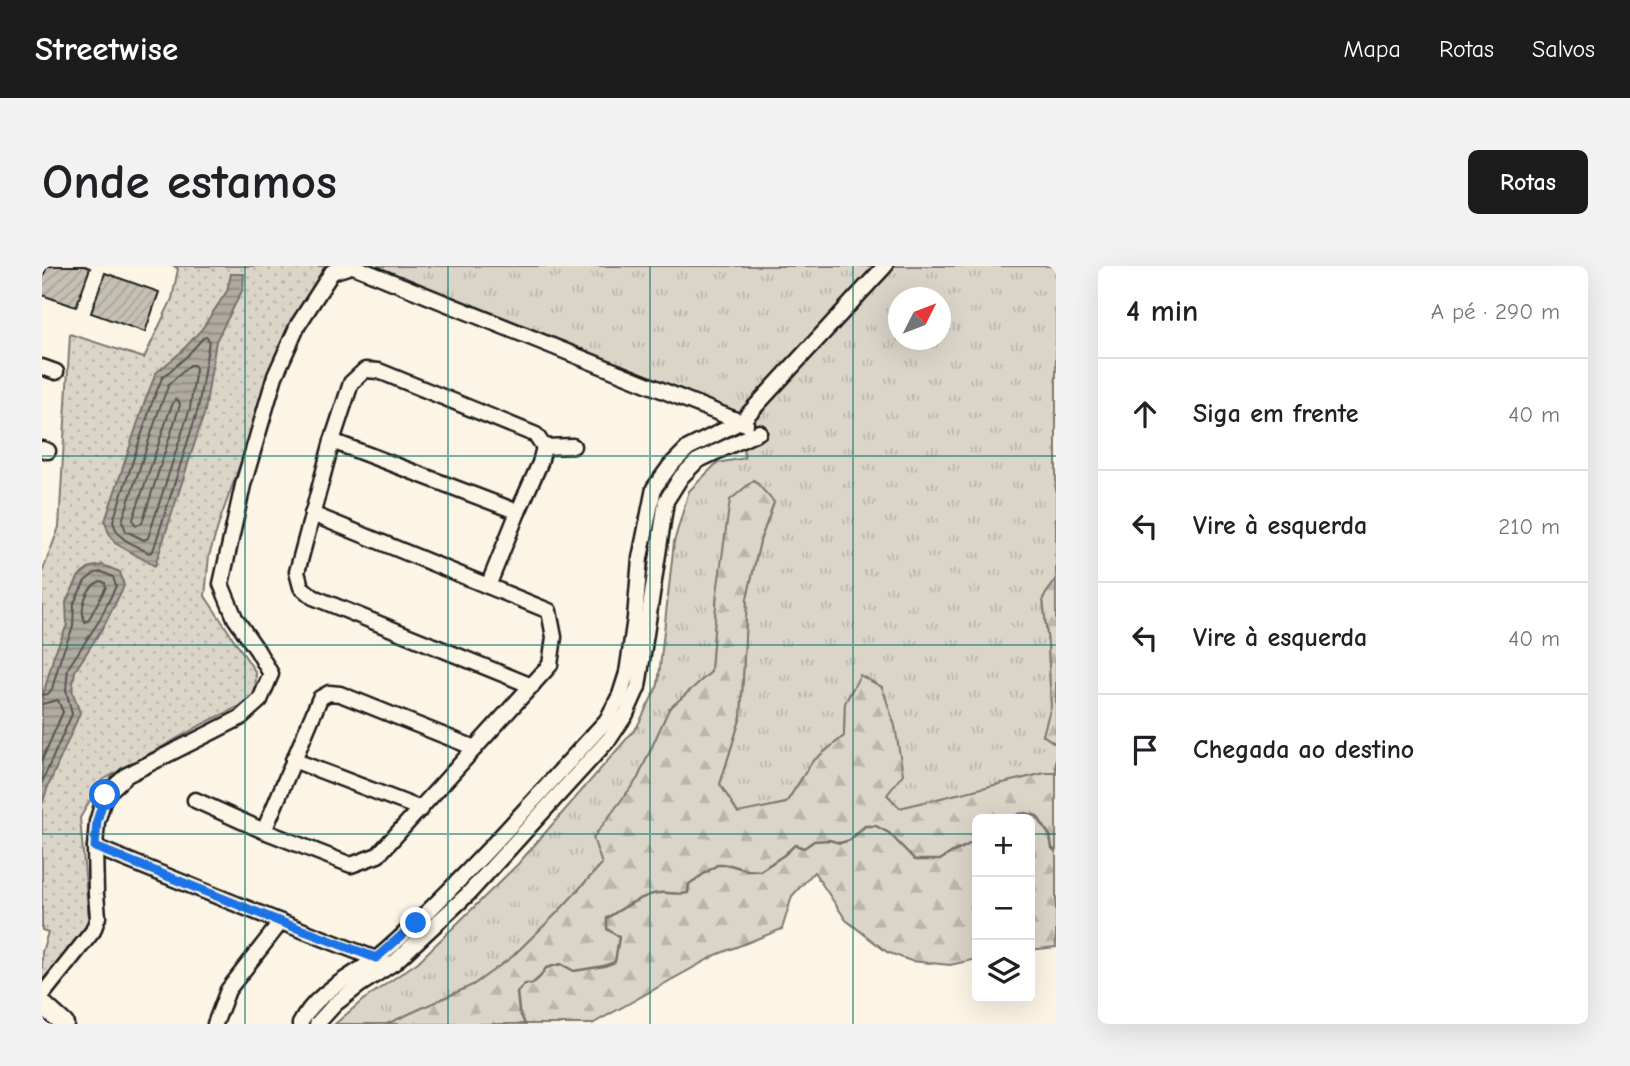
<!DOCTYPE html>
<html lang="pt">
<meta charset="utf-8">
<style>
:root{--surface:#fff;--page:#f2f2f2;--text:#202124;--muted:#757577;--line:#e0e0e0;--accent:#1c1c1c}
body{margin:0;font-family:"Comic Neue",sans-serif;background:var(--page);color:var(--text)}
.controls{position:absolute;right:21px;bottom:21px;display:grid;overflow:hidden;border-radius:10px;box-shadow:0 7px 28px #0002}
.controls button{width:63px;height:63px;display:grid;place-items:center;padding:0;border:0;border-bottom:2px solid var(--line);background:var(--surface);color:var(--text);font:35px sans-serif}
.compass{position:absolute;left:846px;top:21px;width:63px;height:63px;border-radius:50%;background:var(--surface);box-shadow:0 7px 28px #0002;rotate:48deg}
.stop{position:absolute;width:21px;height:21px;margin:-16px;border:5px solid #1a73e8;border-radius:50%;background:#fff}
.stop.end{background:#1a73e8;border-color:#fff;box-shadow:0 2px 7px #0008}
.list{margin:0;padding:0;list-style:none}
h2{display:flex;justify-content:space-between;align-items:center;height:91px;margin:0;padding:0 28px;font-size:30px}
h2 small{font-size:23px;font-weight:400;color:var(--muted)}
.list li{display:grid;grid-template-columns:46px 1fr auto;gap:21px;align-items:center;box-sizing:border-box;height:112px;padding:0 28px;border-top:2px solid var(--line)}
.list b{display:block;font-size:26px;white-space:nowrap}
.list em{font-size:23px;font-style:normal;color:var(--muted)}
.icon{flex:none;width:38px;height:38px;fill:none;stroke:currentColor;stroke-width:2;stroke-linecap:round;stroke-linejoin:round}
.map{position:relative;flex:none;width:1014px;height:758px;overflow:hidden;border-radius:10px}
header{display:flex;align-items:center;gap:42px;box-sizing:border-box;height:98px;padding:0 35px;background:var(--accent);color:#fff}
header strong{font-size:33px}
nav{display:flex;gap:38px;margin-inline-start:auto;font-size:24px}
.intro{display:flex;align-items:center;justify-content:space-between;box-sizing:border-box;height:168px;padding:0 42px}
h1{margin:0;font-size:49px}
.button{padding:18px 32px;border-radius:10px;background:var(--accent);color:#fff;font-size:24px;font-weight:700}
main{display:flex;gap:42px;padding:0 42px}
aside{flex:1;background:var(--surface);border-radius:10px;box-shadow:0 7px 28px #0002}
.map>svg:first-child{display:block}
</style>
<header>
<strong>Streetwise</strong>
<nav><a>Mapa</a><a>Rotas</a><a>Salvos</a></nav>
</header>
<div class="intro"><h1>Onde estamos</h1><a class="button">Rotas</a></div>
<main>
<div class="map">
<svg width="1014" height="758" viewBox="0 0 1014 758">
<defs>
<pattern id="grass-tufts" width="24" height="20" patternUnits="userSpaceOnUse" patternTransform="scale(1.75)"><rect width="24" height="20" fill="#dbd5c8"/><path d="M3 7l-1-3M5 7V3M7 7l1-3M15 17l-1-3M17 17v-4M19 17l1-3" fill="none" stroke="#bbb6ab"/></pattern>
<pattern id="forest-firs" width="22" height="20" patternUnits="userSpaceOnUse" patternTransform="scale(1.75)"><rect width="22" height="20" fill="#dbd5c8"/><path d="M5 1l3.5 6h-7zM16 11l3.5 6h-7z" fill="#bbb6ab"/></pattern>
<pattern id="park-dots" width="8" height="8" patternUnits="userSpaceOnUse" patternTransform="scale(1.75)"><rect width="8" height="8" fill="#dbd5c8"/><path d="M2 2h.1M6 6h.1" fill="none" stroke="#bbb6ab" stroke-width="1.8" stroke-linecap="round"/></pattern>
<pattern id="water-rules" width="6" height="5" patternUnits="userSpaceOnUse" patternTransform="scale(1.75)"><rect width="6" height="5" fill="#b0aba1"/><path d="M0 2.5h6" fill="none" stroke="#8e8a82"/></pattern>
<pattern id="building-hatch" width="6" height="6" patternUnits="userSpaceOnUse" patternTransform="scale(1.75)"><rect width="6" height="6" fill="#c4c0b3"/><path d="M-1 1l2-2M0 6l6-6M5 7l2-2" fill="none" stroke="#a8a499"/></pattern>
</defs>
<rect width="100%" height="100%" fill="#fcf5e5"/>
<filter id="ink" filterUnits="userSpaceOnUse"><feTurbulence type="fractalNoise" baseFrequency=".0143" numOctaves="2"/><feDisplacementMap in="SourceGraphic" scale="14" xChannelSelector="R" yChannelSelector="G"/><feConvolveMatrix kernelMatrix="1 2 1 2 8 2 1 2 1" color-interpolation-filters="sRGB"/></filter>
<g filter="url(#ink)">
<!-- grass -->
<path fill="url(#grass-tufts)" stroke="#7c7872" stroke-width="2" fill-rule="evenodd" d="M331 0H1014V314L1001 332 1006 378 1009 441 1001 469 1014 478V507H1003L858 542 845 529 803 437 802 470 770 496 744 537 696 548 678 518 699 450 705 332 718 275 732 237 675 327 669 406 627 443 596 512 552 572 560 598 515 647 470 691 431 719 345 758H293L321 734 376 696 476 598 595 461 616 419 632 276 647 225 675 197 703 192 693 145ZM856 32H898V74H856Z"/>
<!-- forest -->
<g fill="url(#forest-firs)" stroke="#7c7872" stroke-width="2">
<polygon points="712,214 732,236 718,275 705,332 699,450 678,518 696,547 744,537 770,496 802,470 803,437 818,409 840,421 853,460 861,508 845,529 858,542 1003,507 1014,507 1014,681 988,684 988,553 935,553 935,693 908,699 869,695 845,686 804,654 772,606 750,630 740,663 674,689 550,758 345,758 431,719 470,691 515,647 560,598 551,572 596,512 627,443 669,406 675,327 688,234"/>
<polygon points="1014,314 1014,478 1001,469 1009,440 1006,378 1001,332"/>
</g>
<!-- park -->
<polygon fill="url(#park-dots)" stroke="#7c7872" stroke-width="2" points="132,0 283,0 248,60 179,251 167,290 163,330 214,407 213,430 198,440 161,458 59,515 38,552 47,656 20,692 0,714 0,686 6,666 0,664 0,307 17,261 28,68 102,92 130,33 136,3"/>
<!-- water -->
<g fill="url(#water-rules)" stroke="#75726c" stroke-width="2">
<polygon points="189,8 202,8 201,23 174,75 163,145 113,300 73,277 66,265 63,255 103,135 114,107 139,86 160,63 185,25"/>
<polygon points="61,299 78,306 82,320 63,358 33,405 30,424 38,447 5,523 0,539 0,433 12,389 25,359 24,336 37,310 49,301"/>
</g>
<g fill="none" stroke-linecap="round" stroke-linejoin="round">
<!-- shore -->
<g stroke="#575551" stroke-width="2">
<path d="M165 71 167 75 156 143 111 285 107 287C91 278 75 274 71 255L110 137 120 112 144 91 161 72Z"/>
<polygon points="148,99 152,99 154,102 148,142 106,272 102,274 84,265 80,255 118,141 127,118"/>
<polygon points="133,133 137,135 138,139 100,257 95,259 92,257 91,253 128,144"/>
<path d="M59 315 63 317 64 321 46 355 43 356C37 342 44 320 59 315Z"/>
<polyline points="0,429 6,428 10,423 19,391 31,361 32,337 43,315 53,307 60,306 71,311 74,320 57,355 26,402 24,424 30,448 0,516"/>
<polyline points="0,438 16,434 21,446 0,494"/>
</g>
<!-- stream -->
<g stroke="#75726c" stroke-width="2.5">
<polyline points="972,553 976,548 984,547 995,550 1008,570 1010,582 1014,586"/>
<path d="M483 758 477 745 475 726 483 718H490L498 711 504 702 519 698 532 705 562 700 573 696 577 671 565 663V652C579 643 602 628 617 627 628 626 634 629 646 627L647 618 675 599H688L705 604 718 605 742 589 753 579 762 582 772 575 787 574 798 577 808 574 823 560H834L847 567 873 594H898L909 587 924 580 935 573"/>
</g>
</g>
<!-- building -->
<g fill="url(#building-hatch)" stroke="#1c1c1c" stroke-width="2">
<polygon points="5,0 43,0 48,2 34,41 0,29 0,13"/>
<polygon points="63,7 117,26 103,66 49,47"/>
</g>
<g fill="none" stroke-linecap="round" stroke-linejoin="round">
<defs>
<g id="minor">
<polyline points="309,0 290,6 256,59 233,110 201,219 179,318 193,352 215,384 229,408 218,434 198,452 85,509 63,529 55,556 53,581 239,656 334,693 342,703"/>
<polyline points="311,0 704,158"/>
<polyline points="0,101 14,106"/>
<polyline points="290,175 476,246"/>
<polyline points="0,183 6,185"/>
<polyline points="446,320 476,246 498,197 502,181"/>
<polyline points="490,420 271,331 259,321 255,306 290,175 309,117 323,104 337,105 494,169 502,181 531,180"/>
<polyline points="251,494 379,543"/>
<polyline points="153,534 222,565 309,599 336,589 508,399 512,371 507,345 270,248"/>
<polyline points="222,565 278,432 287,427 298,428 433,482"/>
<polyline points="0,729 51,665 56,651 54,628 53,581"/>
<polyline points="173,758 186,724 239,656"/>
<path d="M258 758C274 726 306 713 334 693 348 682 361 669 374 657 441 593 502 522 565 454L578 429 585 407 593 352 598 292 612 222 628 200 646 182 700 155 843 0"/>
<polyline points="275,758 293,738 319,718 353,696 426,628 568,472 584,448 596,421 624,235 639,211 655,195 717,166"/>
</g>
<polyline id="major" points="0,738 22,758"/>
</defs>
<!-- minor casing -->
<use href="#minor" stroke="#1c1c1c" stroke-width="19"/>
<!-- major casing -->
<use href="#major" stroke="#1c1c1c" stroke-width="23"/>
<!-- minor -->
<use href="#minor" stroke="#fcf5e5" stroke-width="14"/>
<!-- major -->
<use href="#major" stroke="#fcf5e5" stroke-width="18"/>
</g>
</g>
<g fill="none" stroke-linecap="round" stroke-linejoin="round" filter="url(#ink)">
<!-- route -->
<polyline stroke="#1a73e8" stroke-width="9" points="63,529 55,555 53,581 239,656 334,692 374,657"/>
</g>
<!-- grid -->
<path fill="none" stroke="#0f766e" stroke-width="2" stroke-opacity="0.55" d="M203 0V758M406 0V758M608 0V758M811 0V758M0 190H1014M0 379H1014M0 568H935M988 568H1014"/>
</svg>
<div class="controls">
<button>+</button>
<button>−</button>
<button><svg class="icon" aria-label="layers" viewBox="0 0 24 24"><path d="M12 4l9 5-9 5-9-5zM3 14l9 5 9-5"/></svg></button>
</div>
<svg class="compass" viewBox="-18 -18 36 36"><path d="M0-13l5 13h-10z" fill="#e53935"/><path d="M0 13l5-13h-10z" fill="#757577"/></svg>
<div class="stop" style="left:63px;top:529px"></div>
<div class="stop end" style="left:374px;top:657px"></div>
</div>
<aside>
<h2>4 min<small>A pé · 290 m</small></h2>
<ul class="list">
<li><svg class="icon" aria-label="ahead" viewBox="0 0 24 24"><path d="M12 20V5M6 11l6-6 6 6"/></svg><div><b>Siga em frente</b></div><em>40 m</em></li>
<li><svg class="icon" aria-label="left" viewBox="0 0 24 24"><path d="M17 20v-9H6M10 6l-5 5 5 5"/></svg><div><b>Vire à esquerda</b></div><em>210 m</em></li>
<li><svg class="icon" aria-label="left" viewBox="0 0 24 24"><path d="M17 20v-9H6M10 6l-5 5 5 5"/></svg><div><b>Vire à esquerda</b></div><em>40 m</em></li>
<li><svg class="icon" aria-label="arrive" viewBox="0 0 24 24"><path d="M6 21V4h12l-3 4 3 4H6"/></svg><div><b>Chegada ao destino</b></div></li>
</ul>
</aside>
</main>
